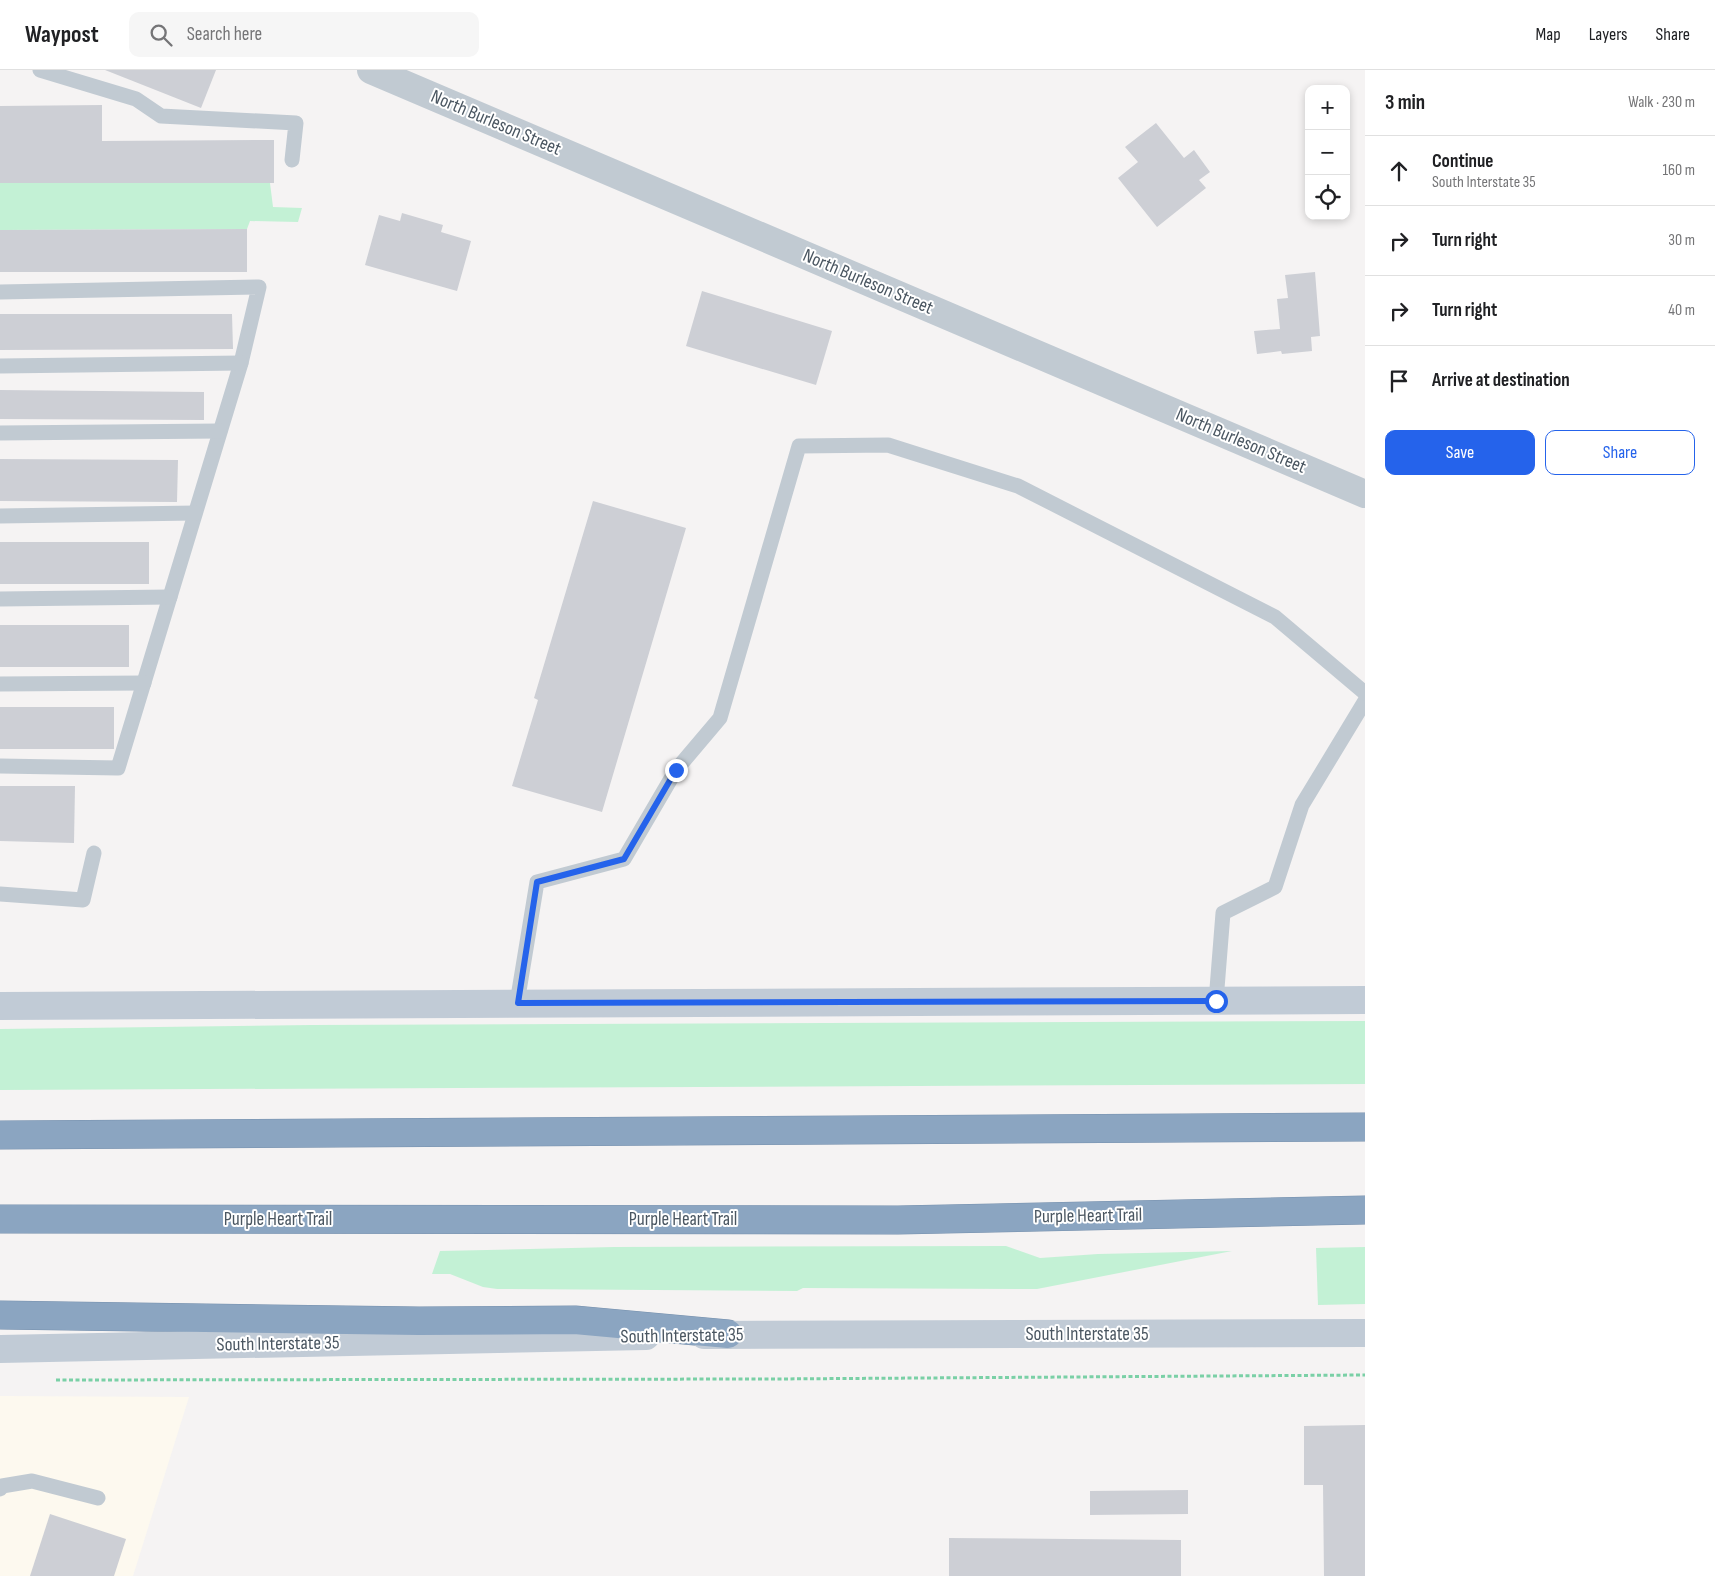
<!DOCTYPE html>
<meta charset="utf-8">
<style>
:root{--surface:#fff;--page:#f6f6f6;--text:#202124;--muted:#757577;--line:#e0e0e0;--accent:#2563eb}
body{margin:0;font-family:"Sofia Sans Condensed",sans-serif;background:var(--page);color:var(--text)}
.controls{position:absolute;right:15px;top:15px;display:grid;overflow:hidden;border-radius:10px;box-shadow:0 2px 8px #0003}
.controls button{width:45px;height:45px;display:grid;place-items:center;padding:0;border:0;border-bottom:1px solid var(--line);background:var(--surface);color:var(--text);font:25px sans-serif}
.stop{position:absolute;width:15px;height:15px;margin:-11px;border:4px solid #2563eb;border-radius:50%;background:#fff}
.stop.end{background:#2563eb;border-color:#fff;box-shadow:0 1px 5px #0008}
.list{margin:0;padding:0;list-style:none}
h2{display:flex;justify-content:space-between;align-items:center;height:65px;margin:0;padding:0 20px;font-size:21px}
h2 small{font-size:16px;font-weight:400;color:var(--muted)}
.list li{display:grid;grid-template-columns:32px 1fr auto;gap:15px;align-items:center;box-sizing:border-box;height:70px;padding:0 20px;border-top:1px solid var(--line)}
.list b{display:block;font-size:19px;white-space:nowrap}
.list p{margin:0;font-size:16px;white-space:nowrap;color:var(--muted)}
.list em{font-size:16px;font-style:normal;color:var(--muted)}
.actions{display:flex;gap:10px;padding:15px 20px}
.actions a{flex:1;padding:11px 0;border:1px solid var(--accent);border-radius:10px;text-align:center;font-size:18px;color:var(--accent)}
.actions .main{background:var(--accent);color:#fff}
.icon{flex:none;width:28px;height:28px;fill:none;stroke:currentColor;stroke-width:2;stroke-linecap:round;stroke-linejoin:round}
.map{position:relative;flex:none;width:1365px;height:1506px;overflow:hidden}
header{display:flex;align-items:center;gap:30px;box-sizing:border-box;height:70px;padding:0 25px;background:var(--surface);border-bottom:1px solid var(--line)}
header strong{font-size:24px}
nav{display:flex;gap:28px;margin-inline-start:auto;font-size:18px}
.search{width:350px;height:45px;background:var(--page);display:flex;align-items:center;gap:12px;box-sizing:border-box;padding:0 18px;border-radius:10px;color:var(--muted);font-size:19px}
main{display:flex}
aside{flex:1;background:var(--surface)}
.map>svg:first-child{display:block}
</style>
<header>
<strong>Waypost</strong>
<div class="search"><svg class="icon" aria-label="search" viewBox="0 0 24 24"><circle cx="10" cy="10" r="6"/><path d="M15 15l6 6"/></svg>Search here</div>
<nav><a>Map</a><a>Layers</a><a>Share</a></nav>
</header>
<main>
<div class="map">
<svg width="1365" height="1506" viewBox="0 0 1365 1506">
<rect width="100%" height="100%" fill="#f5f3f3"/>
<!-- commercial -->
<polygon fill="#fdf9ef" points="0,1326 189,1327 133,1506 0,1506"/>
<!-- green -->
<g fill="#c3f1d5">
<polygon points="0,113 270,113 273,137 302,138 298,152 250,151 247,159 0,160"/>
<polygon points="1365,951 1365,1014 0,1020 0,959 311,955"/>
<polygon points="1006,1176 1040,1188 1098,1184 1232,1181 1037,1219 803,1218 797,1221 497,1219 483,1217 450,1204 432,1204 440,1181 614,1177"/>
<polygon points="1365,1177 1365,1234 1318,1235 1316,1178"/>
</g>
<!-- building -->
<g fill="#cdcfd5">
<polygon points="105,0 216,0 201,38"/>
<polygon points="102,35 102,71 274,70 274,113 0,113 0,36"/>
<polygon points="1156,53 1184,88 1194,80 1210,102 1199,110 1206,118 1157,157 1118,108 1138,92 1125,77"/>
<polygon points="402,143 443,155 441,162 471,171 457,221 365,195 379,145 400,151"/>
<polygon points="247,159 247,202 0,202 0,160"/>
<polygon points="1315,202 1320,266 1311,267 1312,281 1282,284 1281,281 1257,284 1254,261 1280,259 1277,229 1288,228 1285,205"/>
<polygon points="702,221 832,261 816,315 686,276"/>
<polygon points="0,244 232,244 233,279 0,280"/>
<polygon points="0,320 204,322 204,350 0,349"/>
<polygon points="0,389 178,390 177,432 0,431"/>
<polygon points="593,431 686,458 602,742 512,716 538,630 534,628"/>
<rect x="0" y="472" width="149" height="42"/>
<rect x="0" y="555" width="129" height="42"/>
<rect x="0" y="637" width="114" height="42"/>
<polygon points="0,716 75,716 74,773 0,771"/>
<polygon points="1365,1355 1365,1506 1324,1506 1323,1415 1304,1415 1304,1356"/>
<polygon points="1188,1420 1188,1444 1090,1445 1090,1421"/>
<polygon points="50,1444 126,1469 114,1506 30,1506"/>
<polygon points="949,1468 1181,1470 1181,1506 949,1506"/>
</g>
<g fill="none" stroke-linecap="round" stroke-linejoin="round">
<defs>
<g id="highway">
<polyline points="0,1065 1365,1057"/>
<polyline points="0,1149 898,1150 1365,1140"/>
<polyline points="0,1245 419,1251 575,1250 728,1264"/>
</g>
</defs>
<!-- highway casing -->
<use href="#highway" stroke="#7690ad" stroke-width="29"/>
<!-- path -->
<polyline stroke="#7ad0a6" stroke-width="3" stroke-dasharray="4 2.5" stroke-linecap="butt" points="56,1310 773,1309 1365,1305"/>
<!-- lane -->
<g stroke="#c1cad2" stroke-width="15">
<polyline points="40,0 136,29 161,46 296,53 292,90"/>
<polyline points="0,222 259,217 241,293 118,698 0,696"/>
<polyline points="0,296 241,293"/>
<polyline points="0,363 220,361"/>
<polyline points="0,446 195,443"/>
<polyline points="0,529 170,527"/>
<polyline points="0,614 144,613"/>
<polyline points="0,824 83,830 94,783"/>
<polyline points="1216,931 1223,843 1275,817 1302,735 1365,631"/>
<polyline points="517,933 537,812 624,789 676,700 720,648 799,376 888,375 1018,416 1275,547 1365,623"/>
<polyline points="0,1419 2,1416 32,1411 98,1428"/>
</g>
<!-- street -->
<polyline stroke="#c1cad2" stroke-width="28" points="371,0 1365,424"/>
<!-- secondary -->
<g stroke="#c1cbd6" stroke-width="28">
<polyline points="0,936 1365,930"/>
<polyline points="704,1265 1365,1263"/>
<polyline points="0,1279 646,1266"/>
</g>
<!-- highway -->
<use href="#highway" stroke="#8ba5c1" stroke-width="28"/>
</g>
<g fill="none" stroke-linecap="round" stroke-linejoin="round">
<!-- route -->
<polyline stroke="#2563eb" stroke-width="6" points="676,700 624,789 537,812 518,933 1216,931"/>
</g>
<g text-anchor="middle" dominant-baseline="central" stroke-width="4" stroke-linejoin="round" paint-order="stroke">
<!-- street labels -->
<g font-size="19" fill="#4a5661" stroke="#fff">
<text transform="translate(496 53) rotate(23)">North Burleson Street</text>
<text transform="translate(868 212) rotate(23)">North Burleson Street</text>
<text transform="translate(1241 371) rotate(23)">North Burleson Street</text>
<text transform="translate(1088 1146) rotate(-1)">Purple Heart Trail</text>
<text x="278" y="1149">Purple Heart Trail</text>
<text x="683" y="1149">Purple Heart Trail</text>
<text x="1087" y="1264">South Interstate 35</text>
<text transform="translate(682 1266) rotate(-1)">South Interstate 35</text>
<text transform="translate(278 1274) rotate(-1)">South Interstate 35</text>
</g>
</g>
</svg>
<div class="controls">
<button>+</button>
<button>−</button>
<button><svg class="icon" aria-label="locate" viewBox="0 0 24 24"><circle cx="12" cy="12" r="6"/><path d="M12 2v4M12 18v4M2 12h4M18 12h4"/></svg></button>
</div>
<div class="stop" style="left:1216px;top:931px"></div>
<div class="stop end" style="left:676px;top:700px"></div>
</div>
<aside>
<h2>3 min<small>Walk · 230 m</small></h2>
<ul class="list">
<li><svg class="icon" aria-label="ahead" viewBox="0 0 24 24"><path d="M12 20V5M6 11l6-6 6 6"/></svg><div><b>Continue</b><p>South Interstate 35</p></div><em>160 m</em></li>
<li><svg class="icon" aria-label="right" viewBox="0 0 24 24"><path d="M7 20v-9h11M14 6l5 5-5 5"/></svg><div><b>Turn right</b></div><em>30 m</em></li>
<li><svg class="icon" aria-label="right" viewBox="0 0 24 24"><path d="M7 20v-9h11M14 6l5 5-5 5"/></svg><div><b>Turn right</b></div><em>40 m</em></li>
<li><svg class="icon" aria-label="arrive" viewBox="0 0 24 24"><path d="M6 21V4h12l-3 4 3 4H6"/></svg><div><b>Arrive at destination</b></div></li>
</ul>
<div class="actions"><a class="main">Save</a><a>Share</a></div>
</aside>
</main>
